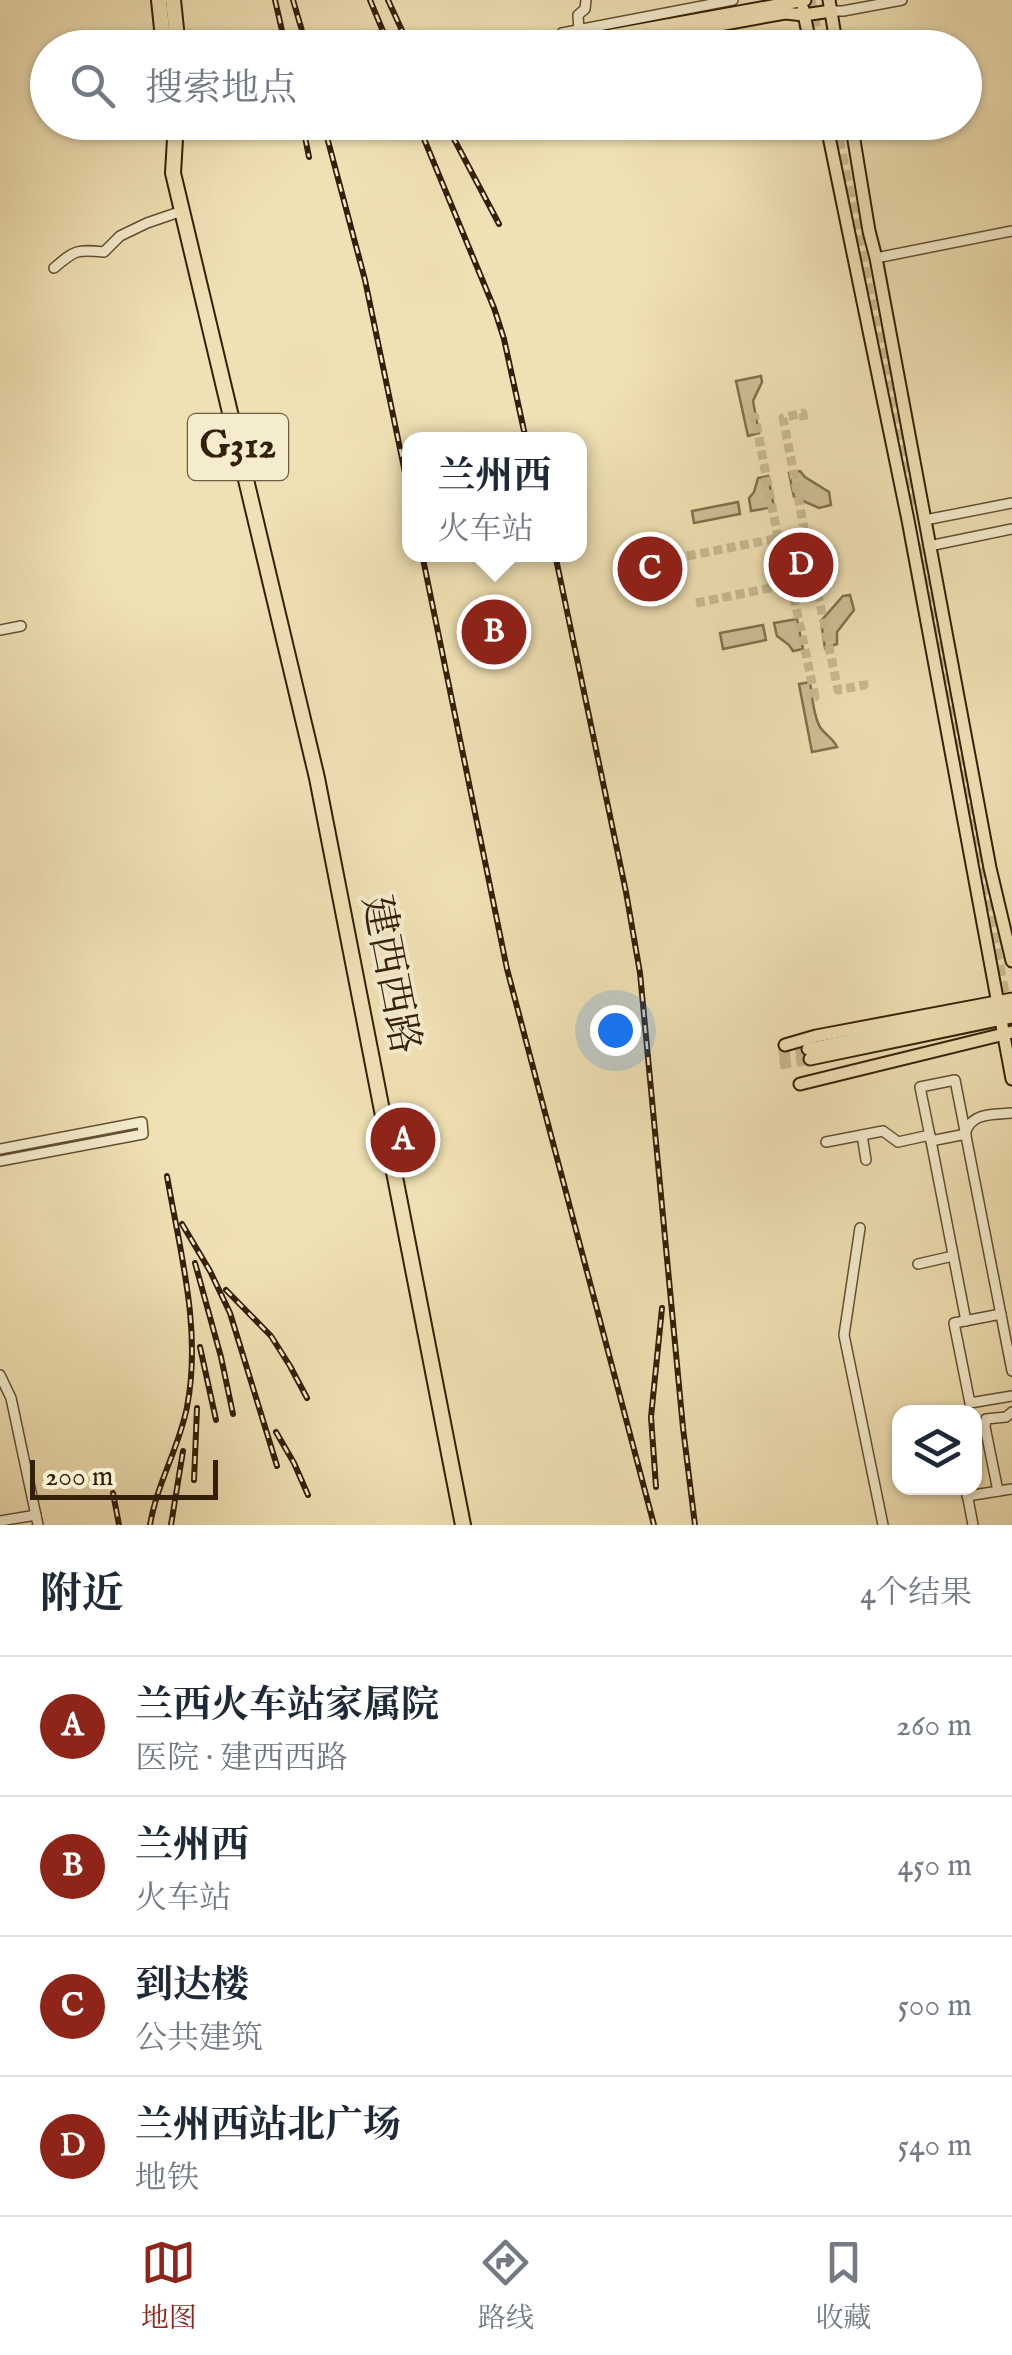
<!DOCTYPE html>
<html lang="zh">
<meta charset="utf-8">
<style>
:root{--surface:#fff;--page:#f6f6f7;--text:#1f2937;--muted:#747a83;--line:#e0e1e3;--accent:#8f2418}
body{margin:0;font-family:"IM FELL English","Noto Serif SC",serif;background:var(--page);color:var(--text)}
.controls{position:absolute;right:30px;bottom:30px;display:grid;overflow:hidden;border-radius:20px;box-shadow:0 2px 8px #0004}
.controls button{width:90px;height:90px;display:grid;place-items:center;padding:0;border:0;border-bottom:2px solid var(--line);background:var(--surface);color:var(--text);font:50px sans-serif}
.scale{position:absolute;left:30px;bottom:25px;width:188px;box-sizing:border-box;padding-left:10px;border:5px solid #342005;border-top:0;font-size:28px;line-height:35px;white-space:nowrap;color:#342005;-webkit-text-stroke:8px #f5ecce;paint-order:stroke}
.you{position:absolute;left:615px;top:1030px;width:35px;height:35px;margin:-25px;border:8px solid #fff;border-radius:50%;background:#1a73e8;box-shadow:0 0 0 15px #1a73e833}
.badge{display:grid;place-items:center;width:65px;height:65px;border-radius:50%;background:var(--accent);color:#fff;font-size:32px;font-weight:700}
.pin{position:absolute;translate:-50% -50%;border:5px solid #fff;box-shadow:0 2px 10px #0006}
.popup{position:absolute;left:402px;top:432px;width:185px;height:130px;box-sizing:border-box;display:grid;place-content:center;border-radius:20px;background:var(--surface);filter:drop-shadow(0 2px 8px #0005);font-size:32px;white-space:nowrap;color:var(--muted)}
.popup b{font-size:38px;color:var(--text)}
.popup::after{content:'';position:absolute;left:50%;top:100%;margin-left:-20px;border:20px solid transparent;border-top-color:var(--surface)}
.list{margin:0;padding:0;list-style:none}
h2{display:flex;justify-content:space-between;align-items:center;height:130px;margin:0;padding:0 40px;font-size:42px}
h2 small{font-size:32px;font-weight:400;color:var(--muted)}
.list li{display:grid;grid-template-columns:65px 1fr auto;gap:30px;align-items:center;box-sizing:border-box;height:140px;padding:0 40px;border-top:2px solid var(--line)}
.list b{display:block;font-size:38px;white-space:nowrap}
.list p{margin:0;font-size:32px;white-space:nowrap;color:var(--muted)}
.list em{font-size:32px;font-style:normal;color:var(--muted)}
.icon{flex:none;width:55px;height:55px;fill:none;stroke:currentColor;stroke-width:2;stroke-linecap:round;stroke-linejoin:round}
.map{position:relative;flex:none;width:1012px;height:1525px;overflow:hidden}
.search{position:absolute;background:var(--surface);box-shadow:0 2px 8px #0004;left:30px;right:30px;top:30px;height:110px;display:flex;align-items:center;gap:25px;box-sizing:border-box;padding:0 35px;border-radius:55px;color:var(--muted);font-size:38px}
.sheet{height:690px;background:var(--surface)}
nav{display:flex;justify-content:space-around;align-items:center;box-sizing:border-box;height:140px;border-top:2px solid var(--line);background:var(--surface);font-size:28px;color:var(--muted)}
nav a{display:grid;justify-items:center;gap:5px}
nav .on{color:var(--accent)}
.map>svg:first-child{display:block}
</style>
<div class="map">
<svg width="1012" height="1525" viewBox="0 0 1012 1525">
<rect width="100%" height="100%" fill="#f0e1b4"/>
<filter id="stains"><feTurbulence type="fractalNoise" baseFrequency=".002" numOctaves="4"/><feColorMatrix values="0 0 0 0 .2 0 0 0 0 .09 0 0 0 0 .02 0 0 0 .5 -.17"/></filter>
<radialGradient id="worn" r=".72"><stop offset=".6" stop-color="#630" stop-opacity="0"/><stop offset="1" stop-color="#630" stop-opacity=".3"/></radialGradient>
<!-- green -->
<g fill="#d0c096" stroke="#82704e" stroke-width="2.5">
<polygon points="761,376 762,382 753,401 759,433 748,436 736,381"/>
<polygon points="800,471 805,477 829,492 831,505 819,508 794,497 789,473"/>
<polygon points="768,476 774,507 751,511 749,498 754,492 758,478"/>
<polygon points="738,502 740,514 694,523 692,511"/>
<polygon points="850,595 854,610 837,632 837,644 825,648 821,621 843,596"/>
<polygon points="797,619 803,649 793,651 789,645 777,636 774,623"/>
<polygon points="763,625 766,640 723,649 720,633"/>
<path d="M810 682C812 695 813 715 820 727 825 735 833 738 837 747L812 752 799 684Z"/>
</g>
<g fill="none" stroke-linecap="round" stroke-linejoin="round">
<!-- minor-tunnel -->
<g stroke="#caba91" stroke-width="9" stroke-dasharray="9 4.5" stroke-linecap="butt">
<polyline points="749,419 755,417 778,538"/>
<polyline points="687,556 805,533 783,418 803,413 804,420"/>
<polyline points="791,583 815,697 807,698"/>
<polyline points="696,603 815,579 838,690 864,685 863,681"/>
</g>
<!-- major-tunnel -->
<g stroke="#caba91" stroke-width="11" stroke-dasharray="11 5.5" stroke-linecap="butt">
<polyline points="810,0 820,48"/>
<polyline points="544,48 568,43"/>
<polyline points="835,122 911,506"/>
<polyline points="918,544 1012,1035"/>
<polyline points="779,1054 808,1049"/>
<polyline points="780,1064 810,1059"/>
</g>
<defs>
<g id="minor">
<polyline points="831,11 843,11 902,0"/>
<polyline points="579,31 578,15 585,9 586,0"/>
<polyline points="563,48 562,33 733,0"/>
<polyline points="876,258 1012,231"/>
<path d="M54 268C75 250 77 249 104 252L120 236 147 223 182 211"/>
<polyline points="925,520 1012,503"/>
<polyline points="929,546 1012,529"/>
<polyline points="0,630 21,626"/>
<path d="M966 1131C973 1112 994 1115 1012 1113"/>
<polyline points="862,1135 866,1160"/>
<polyline points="931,1141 920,1087 955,1080 1012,1371"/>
<polyline points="826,1142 883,1131 898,1142 930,1135"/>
<polyline points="0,1149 142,1122 143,1134 0,1161"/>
<polyline points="860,1228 844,1335 883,1525"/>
<polyline points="918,1264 953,1256"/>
<polyline points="1001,1314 954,1323 970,1403 1012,1396"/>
<polyline points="966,1321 931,1141 966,1134"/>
<polyline points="0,1375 11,1398 38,1525"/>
<polyline points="966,1488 973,1525"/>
<polyline points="998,1491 985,1427 986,1419 1006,1417 1012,1412"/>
<polyline points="967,1496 1012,1489"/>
<polyline points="0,1521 36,1515"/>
</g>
<g id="major">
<polyline points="829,0 837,48"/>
<polyline points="803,9 811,48"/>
<polyline points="568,43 805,0"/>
<polyline points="592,48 785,13 804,15 831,11"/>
<polyline points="826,122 908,520 1012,1079"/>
<polyline points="851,122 869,231 876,258 990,868 1012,961"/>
<polyline points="785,1045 816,1036 1012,999"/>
<polyline points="808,1049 1012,1008"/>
<polyline points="810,1059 1012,1017"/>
<polyline points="800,1084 1012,1032"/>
</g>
<g id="highway">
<polyline points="159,0 164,48"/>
<polyline points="173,0 178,48"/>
<polyline points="176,122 173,173 317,778 463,1525"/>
</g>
</defs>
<!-- minor casing -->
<use href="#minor" stroke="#635031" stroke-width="12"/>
<!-- major casing -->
<use href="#major" stroke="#342005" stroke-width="15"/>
<!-- highway casing -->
<use href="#highway" stroke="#342005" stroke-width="18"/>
<!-- minor -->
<use href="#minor" stroke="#f5ecce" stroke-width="9"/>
<!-- major -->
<use href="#major" stroke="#f0e1b4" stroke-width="11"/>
<!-- highway -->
<use href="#highway" stroke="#f0e1b4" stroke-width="14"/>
<defs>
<g id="rail">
<polyline points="275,0 286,48"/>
<polyline points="293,0 307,48"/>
<polyline points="370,0 390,48"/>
<polyline points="388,0 410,48"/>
<polyline points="302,122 309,157"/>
<polyline points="323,122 365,280 409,492"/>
<polyline points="417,122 494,308 504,339 526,440"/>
<polyline points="445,122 499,224"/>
<polyline points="422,554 507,969 654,1525"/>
<polyline points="555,554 626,892 640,973 683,1428 695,1525"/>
<polyline points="182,1224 210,1271 230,1313 277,1466"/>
<polyline points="195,1263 221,1357 233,1414"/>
<polyline points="226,1290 271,1336 290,1366 307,1398"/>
<polyline points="200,1347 216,1420"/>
<polyline points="276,1432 294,1463 308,1495"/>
<polyline points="194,1480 197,1408"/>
<polyline points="656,1487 651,1417 662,1308"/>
<polyline points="113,1493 119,1525"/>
<path d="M150 1525C157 1483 179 1448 187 1407 202 1330 180 1252 167 1176"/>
<polyline points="171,1525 183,1451"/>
</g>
</defs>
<!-- rail casing -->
<use href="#rail" stroke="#342005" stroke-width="6"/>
<!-- rail -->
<use href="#rail" stroke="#f5ecce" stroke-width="2.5" stroke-dasharray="8" stroke-linecap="butt"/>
</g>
<g text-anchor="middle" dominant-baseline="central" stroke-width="8" stroke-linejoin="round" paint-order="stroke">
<!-- shield labels -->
<rect fill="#f5ecce" stroke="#6e5d41" stroke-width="2.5" x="188" y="414" width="100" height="66" rx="8"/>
<g font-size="38" font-weight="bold" fill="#342005">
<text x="238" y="447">G312</text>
</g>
<!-- street labels -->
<g font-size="40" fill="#342005" stroke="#f5ecce">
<text transform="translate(389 975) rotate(79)">建西西路</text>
</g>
</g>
<rect width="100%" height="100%" filter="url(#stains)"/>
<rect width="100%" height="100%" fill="url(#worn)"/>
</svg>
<div class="controls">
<button><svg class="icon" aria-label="layers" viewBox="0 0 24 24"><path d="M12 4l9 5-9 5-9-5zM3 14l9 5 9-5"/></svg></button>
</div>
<div class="scale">200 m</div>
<div class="you"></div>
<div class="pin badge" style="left:403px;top:1140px">A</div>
<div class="pin badge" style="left:494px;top:632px">B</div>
<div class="popup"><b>兰州西</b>火车站</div>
<div class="pin badge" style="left:650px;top:569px">C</div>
<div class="pin badge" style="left:801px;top:565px">D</div>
<div class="search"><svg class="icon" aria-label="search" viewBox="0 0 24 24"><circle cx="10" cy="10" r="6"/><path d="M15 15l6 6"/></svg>搜索地点</div>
</div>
<section class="sheet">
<h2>附近<small>4个结果</small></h2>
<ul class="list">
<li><span class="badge">A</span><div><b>兰西火车站家属院</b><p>医院 · 建西西路</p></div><em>260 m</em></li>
<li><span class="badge">B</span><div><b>兰州西</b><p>火车站</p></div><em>450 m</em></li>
<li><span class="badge">C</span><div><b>到达楼</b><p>公共建筑</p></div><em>500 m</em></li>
<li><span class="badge">D</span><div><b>兰州西站北广场</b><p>地铁</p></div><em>540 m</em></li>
</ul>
</section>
<nav>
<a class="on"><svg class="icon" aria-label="map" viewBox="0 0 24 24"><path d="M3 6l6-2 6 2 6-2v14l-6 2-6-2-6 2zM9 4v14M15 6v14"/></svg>地图</a>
<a><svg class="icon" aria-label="directions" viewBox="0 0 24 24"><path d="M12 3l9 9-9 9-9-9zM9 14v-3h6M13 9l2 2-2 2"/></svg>路线</a>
<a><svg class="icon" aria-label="saved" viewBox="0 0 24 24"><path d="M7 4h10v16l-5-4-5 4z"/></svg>收藏</a>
</nav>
